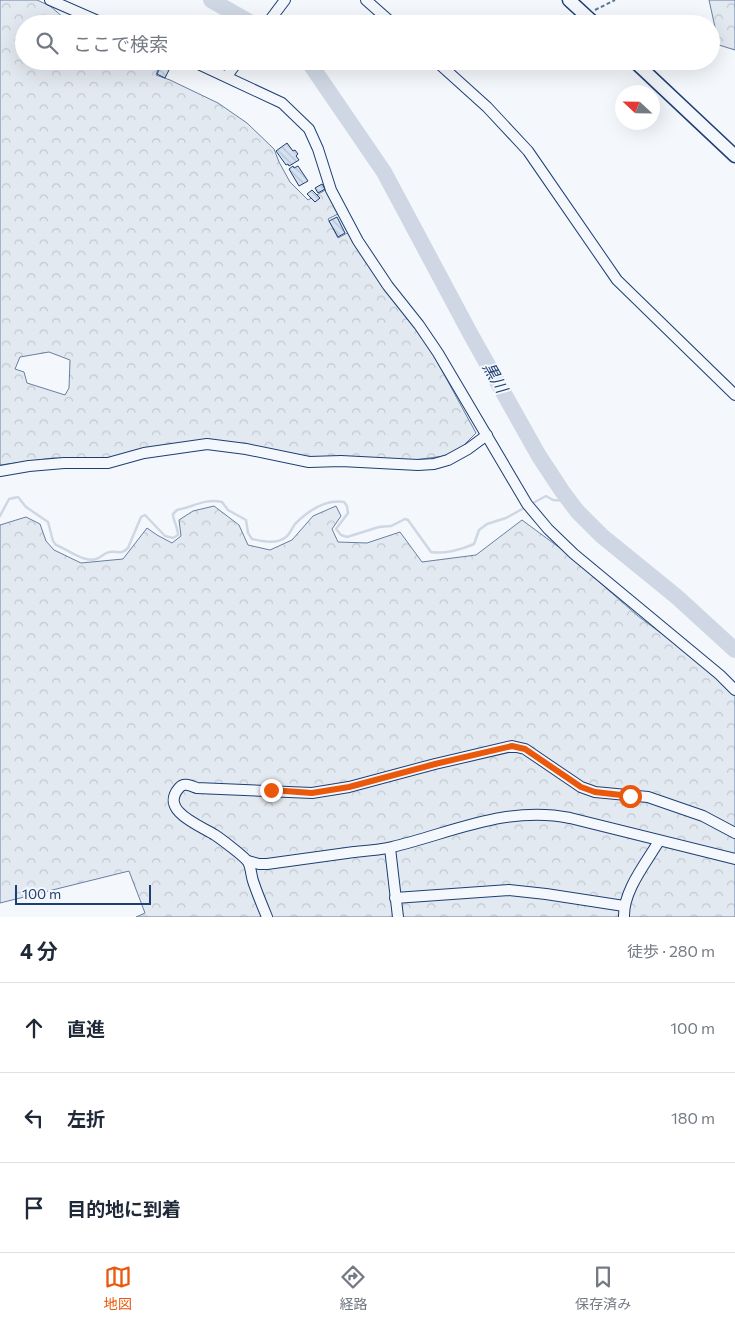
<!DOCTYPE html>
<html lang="ja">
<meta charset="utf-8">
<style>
:root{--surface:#fff;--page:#f2f2f3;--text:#1f2937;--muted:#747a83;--line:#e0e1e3;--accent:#ea580c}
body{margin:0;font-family:Commissioner,"Noto Sans JP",sans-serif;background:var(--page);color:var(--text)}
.compass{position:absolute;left:615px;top:85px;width:45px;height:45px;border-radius:50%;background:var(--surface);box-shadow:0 5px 20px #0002;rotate:292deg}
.scale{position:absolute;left:15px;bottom:12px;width:136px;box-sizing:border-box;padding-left:5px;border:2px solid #1d3f73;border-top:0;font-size:14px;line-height:18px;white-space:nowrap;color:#1d3f73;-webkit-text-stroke:4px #f4f7fb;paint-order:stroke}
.stop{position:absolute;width:15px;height:15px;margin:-11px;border:4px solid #ea580c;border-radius:50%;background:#fff}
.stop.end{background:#ea580c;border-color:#fff;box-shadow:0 1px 5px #0008}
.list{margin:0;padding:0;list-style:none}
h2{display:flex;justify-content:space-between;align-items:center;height:65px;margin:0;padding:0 20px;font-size:21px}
h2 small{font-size:16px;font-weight:400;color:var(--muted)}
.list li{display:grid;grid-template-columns:32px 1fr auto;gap:15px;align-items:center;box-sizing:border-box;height:90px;padding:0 20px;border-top:1px solid var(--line)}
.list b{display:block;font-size:19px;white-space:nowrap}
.list em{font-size:16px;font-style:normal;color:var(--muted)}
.icon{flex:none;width:28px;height:28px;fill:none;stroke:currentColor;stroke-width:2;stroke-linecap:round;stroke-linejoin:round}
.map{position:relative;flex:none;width:735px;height:917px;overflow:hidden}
.search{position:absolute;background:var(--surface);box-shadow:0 5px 20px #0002;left:15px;right:15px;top:15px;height:55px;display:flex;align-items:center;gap:12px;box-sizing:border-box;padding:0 18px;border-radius:28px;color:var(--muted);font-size:19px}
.sheet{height:335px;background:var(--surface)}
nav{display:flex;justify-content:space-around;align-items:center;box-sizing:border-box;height:70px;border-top:1px solid var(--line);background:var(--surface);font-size:14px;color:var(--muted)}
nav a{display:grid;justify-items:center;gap:2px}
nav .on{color:var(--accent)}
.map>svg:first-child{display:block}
</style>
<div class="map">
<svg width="735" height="917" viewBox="0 0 735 917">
<defs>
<pattern id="forest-crowns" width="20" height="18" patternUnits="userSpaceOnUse" patternTransform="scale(1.25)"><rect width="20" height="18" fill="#e3e9f0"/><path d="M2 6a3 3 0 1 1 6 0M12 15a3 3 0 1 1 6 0" fill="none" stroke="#c2c9d1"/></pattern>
<pattern id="building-back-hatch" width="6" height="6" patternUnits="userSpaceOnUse" patternTransform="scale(1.25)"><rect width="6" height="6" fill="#d5e0f0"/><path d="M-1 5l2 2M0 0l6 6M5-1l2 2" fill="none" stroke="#b6c1d1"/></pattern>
</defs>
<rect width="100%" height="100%" fill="#f4f7fb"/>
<!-- forest -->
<g fill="url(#forest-crowns)" stroke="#687fa3" fill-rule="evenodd">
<path d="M0 0H37L50 6 71 24H24V61H161L156 75 170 80 218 103 247 123 274 149 279 162 290 182 308 200 327 189 338 214 328 219 338 238 349 232 422 334 476 433 462 447 444 456 414 460 309 458 247 445 107 460 53 458 0 465ZM49 352 70 360 69 388 65 395 27 383 24 372 15 369 20 357Z"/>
<polygon points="709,0 735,0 735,50 719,45"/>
<polygon points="214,506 239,525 248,545 270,550 292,540 313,516 336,506 341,516 332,529 338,542 367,543 400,532 422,562 476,555 522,520 564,551 638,616 701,663 735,695 735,917 136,917 145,913 129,871 0,903 0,525 26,517 40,524 46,541 54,550 81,563 123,559 147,528 157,535 172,543 181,536 179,520 193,511"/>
</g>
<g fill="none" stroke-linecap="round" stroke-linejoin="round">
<!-- stream -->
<g stroke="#cfd7e4" stroke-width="2.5">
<polyline points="531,504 546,496 553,500 570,501"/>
<path d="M0 516 9 499 18 497 26 507 48 522 53 541 56 545C67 549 84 563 96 559 101 558 105 552 110 552 118 551 121 555 128 548L141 517 145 515 165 536 173 538 178 535C178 527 173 521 173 514L177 510C193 507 205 498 222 502L228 510 246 520 248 533 252 539C262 541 276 545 286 537 290 534 292 528 295 524 308 511 325 499 344 502L347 506 348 513 336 529 341 535 347 537 379 527 391 526 405 519 408 520 431 552C444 554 461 550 474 544L479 530 487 524 506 518 526 507"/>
</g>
<!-- river -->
<g stroke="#cfd7e4" stroke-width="16">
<polyline points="211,0 253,24"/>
<polyline points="308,61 384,172 471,335 539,456 562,491 577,511 602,536 677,597 735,650"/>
</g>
</g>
<!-- building -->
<g fill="url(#building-back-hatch)" stroke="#1d3f73">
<polygon points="162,64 170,68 165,78 157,74"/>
<polygon points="287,143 293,151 295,150 298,154 296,156 299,160 289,166 288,164 286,165 276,151"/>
<polygon points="293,166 294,168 298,166 308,181 299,186 289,169"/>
<polygon points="322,184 325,189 318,193 315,188"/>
<polygon points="312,190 320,198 315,202 307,194"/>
<polygon points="337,217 345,233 338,237 329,221"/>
</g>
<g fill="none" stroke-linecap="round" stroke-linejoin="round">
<defs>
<g id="minor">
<polyline points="50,0 105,24"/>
<polyline points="366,0 393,24"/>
<polyline points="267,24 285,0"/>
<polyline points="192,61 282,103 309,129 318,149 331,190 358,241 388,286 419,325 438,353 527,504 548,529 574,554 720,675 735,690"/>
<polyline points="436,61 487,107 528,151 617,280 735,395"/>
<polyline points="227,76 238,61"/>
<polyline points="0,471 29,466 64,463 108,463 144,453 207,444 246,449 309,462 341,461 418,465 434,464 448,460 468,449 487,435"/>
<polyline points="390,848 398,917"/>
<path d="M248 861 259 864H267C296 860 325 856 354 852 366 851 380 850 392 847 451 833 507 805 570 818L735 859"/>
<polyline points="395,898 509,890 546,894 624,906"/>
<path d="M267 917C262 905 257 893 253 881 251 875 251 867 248 862 245 857 221 839 215 835 201 826 159 811 179 788 184 782 191 786 197 788L312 793 349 787 435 764 512 746 525 749 581 787 595 792 648 797 703 816 735 833"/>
<path d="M624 917C623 891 646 863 659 841"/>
</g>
<g id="major">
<polyline points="569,0 595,24"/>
<polyline points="634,61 735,156"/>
</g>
</defs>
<!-- minor casing -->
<use href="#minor" stroke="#1d3f73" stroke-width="12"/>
<!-- major casing -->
<use href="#major" stroke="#1d3f73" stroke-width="15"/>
<!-- path -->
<polyline stroke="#5e769c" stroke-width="2" stroke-dasharray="4 2.5" stroke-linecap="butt" points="595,10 615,0"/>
<!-- minor -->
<use href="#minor" stroke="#f4f7fb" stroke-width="10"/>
<!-- major -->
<use href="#major" stroke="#f4f7fb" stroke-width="12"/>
</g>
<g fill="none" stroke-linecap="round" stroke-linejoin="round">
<!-- route -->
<polyline stroke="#ea580c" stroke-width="6" points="271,790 312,793 349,787 435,764 512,746 525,749 581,787 595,792 630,796"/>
</g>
<g text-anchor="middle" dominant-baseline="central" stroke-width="4" stroke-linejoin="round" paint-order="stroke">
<!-- water labels -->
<g font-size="16" font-style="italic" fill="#1d3f73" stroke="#f4f7fb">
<text transform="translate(496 377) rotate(60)">黒川</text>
</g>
</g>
</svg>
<svg class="compass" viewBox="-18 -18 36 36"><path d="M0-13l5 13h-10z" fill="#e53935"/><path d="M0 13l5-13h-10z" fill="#747a83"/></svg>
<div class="scale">100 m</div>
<div class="stop" style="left:630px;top:796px"></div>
<div class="stop end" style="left:271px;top:790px"></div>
<div class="search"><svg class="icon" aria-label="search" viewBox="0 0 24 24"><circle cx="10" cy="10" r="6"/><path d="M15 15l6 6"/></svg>ここで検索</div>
</div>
<section class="sheet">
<h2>4 分<small>徒歩 · 280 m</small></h2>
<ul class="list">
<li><svg class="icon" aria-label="ahead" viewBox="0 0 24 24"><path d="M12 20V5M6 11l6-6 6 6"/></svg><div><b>直進</b></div><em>100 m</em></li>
<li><svg class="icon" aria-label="left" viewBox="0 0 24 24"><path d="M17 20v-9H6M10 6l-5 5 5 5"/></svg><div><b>左折</b></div><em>180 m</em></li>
<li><svg class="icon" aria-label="arrive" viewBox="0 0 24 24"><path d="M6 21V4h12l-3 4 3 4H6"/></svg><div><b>目的地に到着</b></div></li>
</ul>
</section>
<nav>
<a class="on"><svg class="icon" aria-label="map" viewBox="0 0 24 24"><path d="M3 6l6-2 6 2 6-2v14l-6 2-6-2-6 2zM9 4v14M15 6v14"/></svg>地図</a>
<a><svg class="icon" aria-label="directions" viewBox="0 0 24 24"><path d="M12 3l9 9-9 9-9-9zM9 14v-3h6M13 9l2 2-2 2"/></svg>経路</a>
<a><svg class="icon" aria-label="saved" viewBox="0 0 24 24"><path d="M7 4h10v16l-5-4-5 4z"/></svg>保存済み</a>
</nav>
